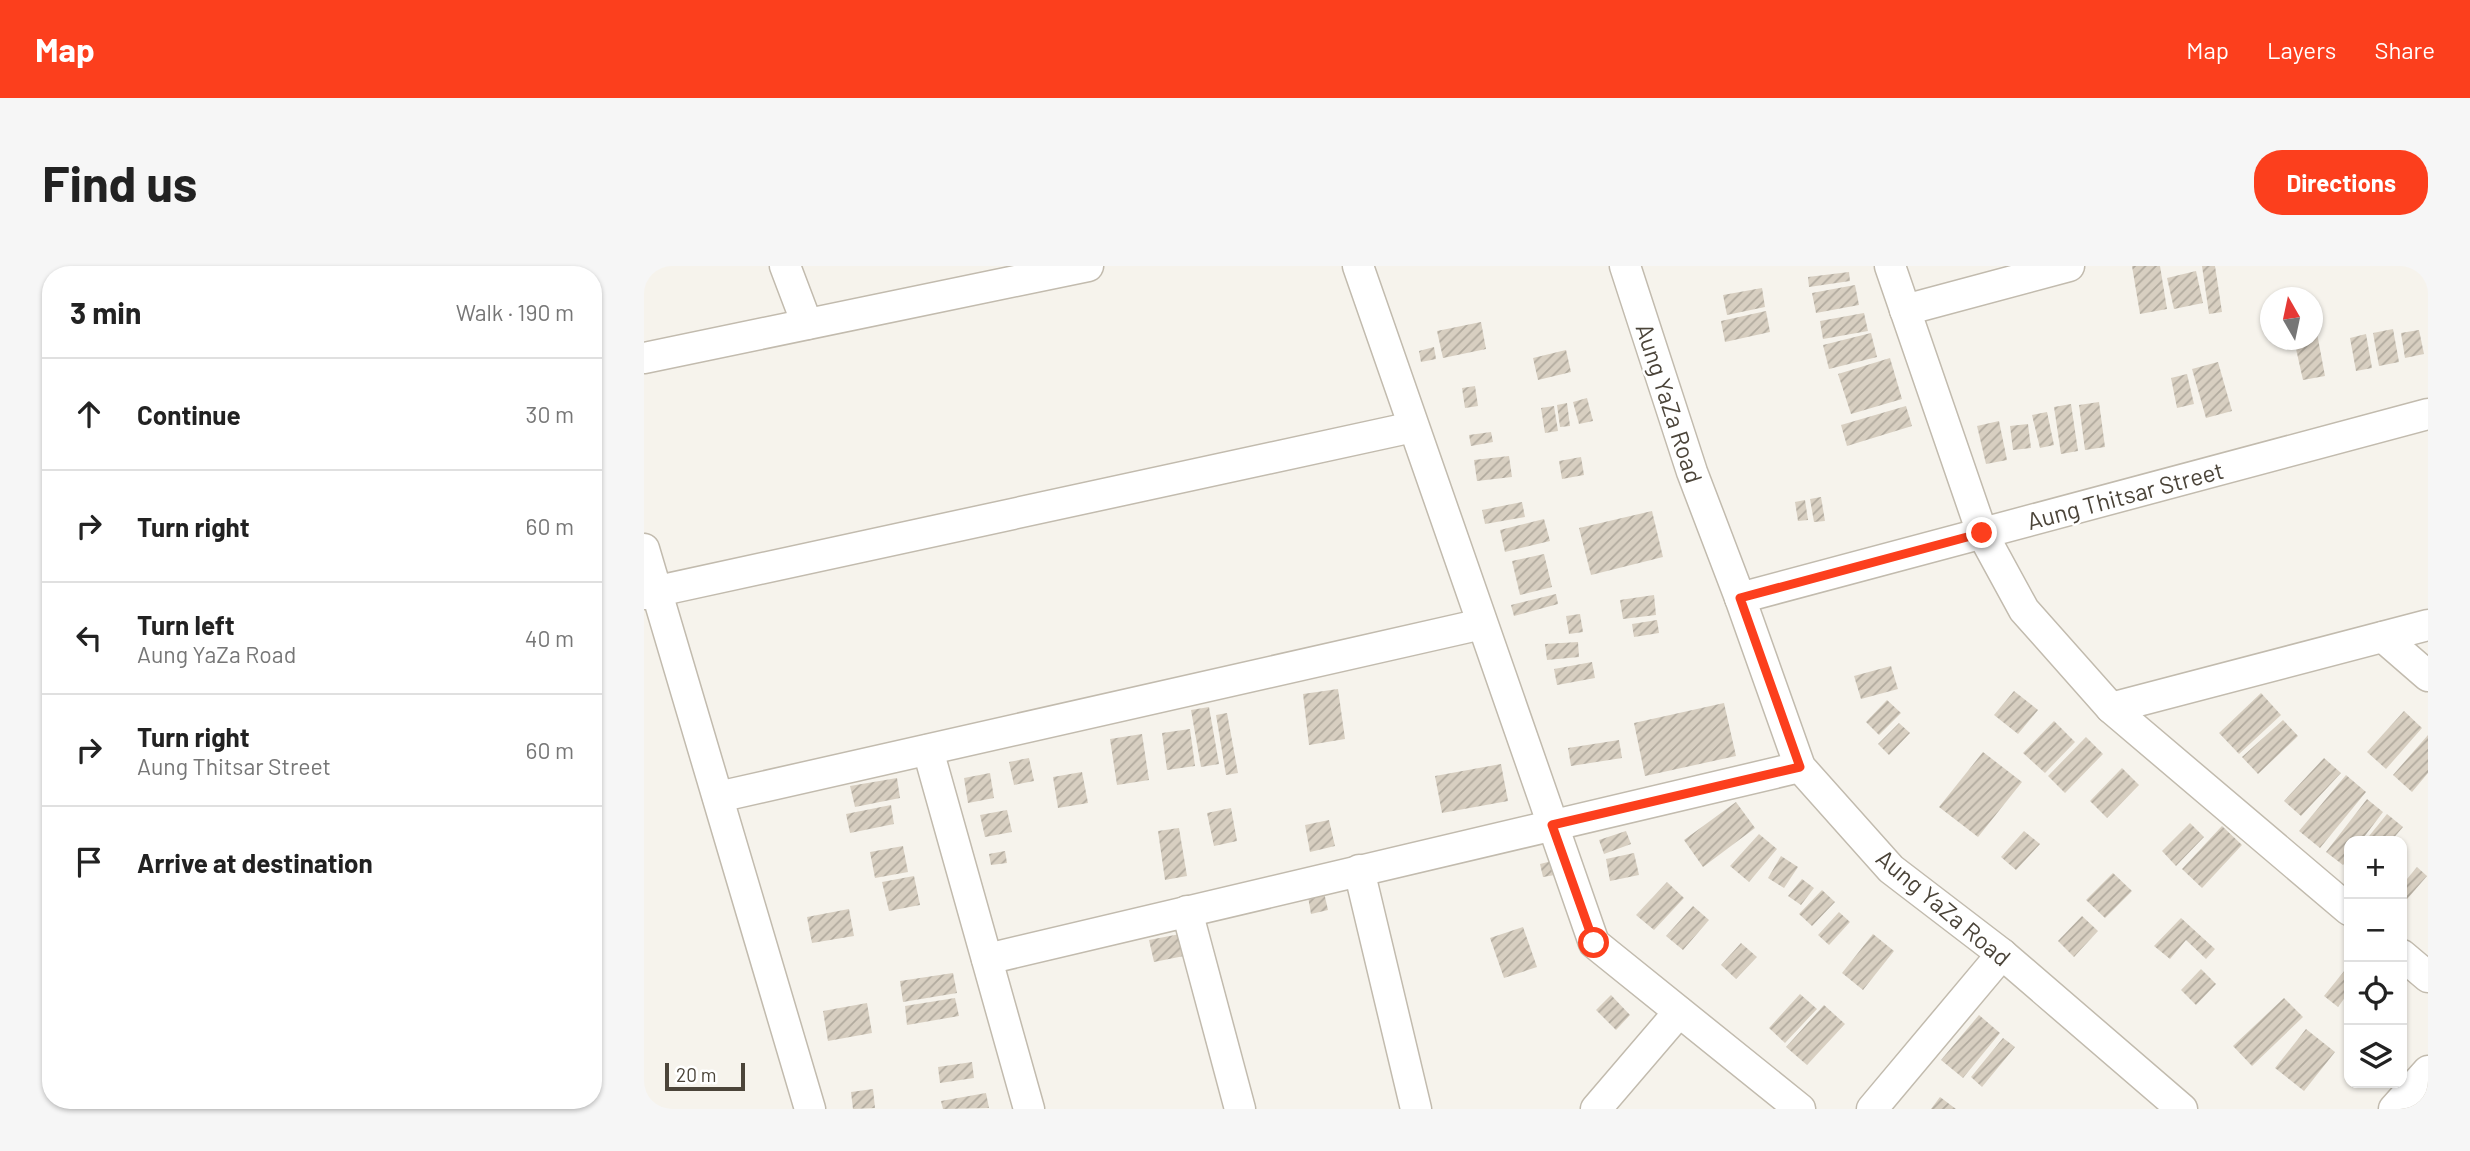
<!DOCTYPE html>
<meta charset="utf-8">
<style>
:root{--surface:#fff;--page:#f6f6f6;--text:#222;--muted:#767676;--line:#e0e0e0;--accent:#fc3f1d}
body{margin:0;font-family:Barlow,sans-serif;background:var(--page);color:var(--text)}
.controls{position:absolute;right:21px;bottom:21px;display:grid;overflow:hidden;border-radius:14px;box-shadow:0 2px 5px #0004}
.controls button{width:63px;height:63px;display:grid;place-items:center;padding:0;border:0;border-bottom:2px solid var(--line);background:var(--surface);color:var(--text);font:35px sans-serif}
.compass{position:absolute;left:1616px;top:21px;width:63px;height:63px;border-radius:50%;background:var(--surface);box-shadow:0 2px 5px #0004;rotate:351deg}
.scale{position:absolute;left:21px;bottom:18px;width:80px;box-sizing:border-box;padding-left:7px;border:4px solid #4b4439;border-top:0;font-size:19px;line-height:24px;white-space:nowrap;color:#4b4439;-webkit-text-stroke:5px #fff;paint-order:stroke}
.stop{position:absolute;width:21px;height:21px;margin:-16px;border:5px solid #fc3f1d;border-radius:50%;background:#fff}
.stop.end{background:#fc3f1d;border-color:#fff;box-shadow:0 2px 7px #0008}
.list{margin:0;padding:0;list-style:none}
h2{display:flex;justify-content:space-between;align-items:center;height:91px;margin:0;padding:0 28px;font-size:30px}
h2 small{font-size:23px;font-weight:400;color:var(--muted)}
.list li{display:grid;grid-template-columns:46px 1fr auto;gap:21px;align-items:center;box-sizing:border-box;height:112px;padding:0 28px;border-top:2px solid var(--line)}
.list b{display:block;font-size:26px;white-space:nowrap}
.list p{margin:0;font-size:23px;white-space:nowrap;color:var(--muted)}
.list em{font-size:23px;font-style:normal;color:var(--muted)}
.icon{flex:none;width:38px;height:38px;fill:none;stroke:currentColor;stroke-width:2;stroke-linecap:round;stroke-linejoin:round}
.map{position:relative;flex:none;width:1784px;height:843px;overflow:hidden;border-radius:28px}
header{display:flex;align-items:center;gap:42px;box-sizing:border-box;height:98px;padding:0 35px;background:var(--accent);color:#fff}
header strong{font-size:33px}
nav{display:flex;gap:38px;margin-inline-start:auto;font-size:24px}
.intro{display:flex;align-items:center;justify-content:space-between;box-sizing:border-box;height:168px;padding:0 42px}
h1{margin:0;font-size:49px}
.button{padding:18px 32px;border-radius:28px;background:var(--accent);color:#fff;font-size:24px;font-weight:700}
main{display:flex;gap:42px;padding:0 42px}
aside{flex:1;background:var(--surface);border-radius:28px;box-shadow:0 2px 5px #0004}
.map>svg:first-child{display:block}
</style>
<header>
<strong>Map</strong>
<nav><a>Map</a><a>Layers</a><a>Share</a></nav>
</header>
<div class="intro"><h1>Find us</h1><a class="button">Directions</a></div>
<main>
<aside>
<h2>3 min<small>Walk · 190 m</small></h2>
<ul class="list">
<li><svg class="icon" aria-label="ahead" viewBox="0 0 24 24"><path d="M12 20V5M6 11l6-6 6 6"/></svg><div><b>Continue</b></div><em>30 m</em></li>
<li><svg class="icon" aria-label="right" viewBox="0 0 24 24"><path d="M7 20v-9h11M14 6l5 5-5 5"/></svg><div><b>Turn right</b></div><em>60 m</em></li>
<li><svg class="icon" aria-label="left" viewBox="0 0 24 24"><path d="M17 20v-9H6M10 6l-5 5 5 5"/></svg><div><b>Turn left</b><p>Aung YaZa Road</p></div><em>40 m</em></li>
<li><svg class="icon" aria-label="right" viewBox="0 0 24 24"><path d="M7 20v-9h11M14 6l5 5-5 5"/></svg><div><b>Turn right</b><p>Aung Thitsar Street</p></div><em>60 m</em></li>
<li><svg class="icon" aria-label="arrive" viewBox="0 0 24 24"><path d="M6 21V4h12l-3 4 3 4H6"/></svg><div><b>Arrive at destination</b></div></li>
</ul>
</aside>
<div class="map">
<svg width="1784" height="843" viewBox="0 0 1784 843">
<defs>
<pattern id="building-hatch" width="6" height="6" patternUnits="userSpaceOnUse" patternTransform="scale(1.75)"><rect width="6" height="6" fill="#d8cfc1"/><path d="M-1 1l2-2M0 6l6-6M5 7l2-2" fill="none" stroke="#b1aa9e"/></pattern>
</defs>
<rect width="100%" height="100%" fill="#f6f3ec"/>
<!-- building -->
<g fill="url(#building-hatch)">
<polygon points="1488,0 1516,0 1523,43 1496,48"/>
<polygon points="1558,0 1571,0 1578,46 1565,48"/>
<polygon points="1552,5 1559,37 1530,43 1523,12"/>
<polygon points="1205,6 1206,15 1165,21 1164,11"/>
<polygon points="1211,19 1215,39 1172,47 1168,27"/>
<polygon points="1118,22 1121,41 1083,49 1079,29"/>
<polygon points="1122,45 1126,66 1081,76 1077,55"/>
<polygon points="1220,47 1224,65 1179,73 1176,55"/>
<polygon points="837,56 842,83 799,92 793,65"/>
<polygon points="1672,62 1681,110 1659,114 1650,74 1668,74 1668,63"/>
<polygon points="1749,63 1755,96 1735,100 1729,67"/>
<polygon points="1775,64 1780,88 1761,92 1757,67"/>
<polygon points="1227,67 1233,91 1185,103 1179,79"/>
<polygon points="1722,68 1728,102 1712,105 1706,72"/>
<polygon points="790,81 792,93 777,96 775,85"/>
<polygon points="922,84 927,106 894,114 889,92"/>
<polygon points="1246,92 1258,133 1207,148 1194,108"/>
<polygon points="1574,96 1588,145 1562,152 1548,103"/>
<polygon points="1543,108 1550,138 1533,142 1527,112"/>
<polygon points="831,120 834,140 821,142 818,122"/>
<polygon points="943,132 949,155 935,158 929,136"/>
<polygon points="1455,136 1461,181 1441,184 1435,139"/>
<polygon points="923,137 926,160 916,161 913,139"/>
<polygon points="1427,138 1434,185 1417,188 1410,141"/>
<polygon points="910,140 914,165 901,167 897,142"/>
<polygon points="1262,140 1268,160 1203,180 1197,159"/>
<polygon points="1403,146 1410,179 1396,182 1388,149"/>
<polygon points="1355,155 1363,194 1342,198 1333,160"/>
<polygon points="1384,158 1387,182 1369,184 1366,160"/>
<polygon points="847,166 849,176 827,180 825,169"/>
<polygon points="865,190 868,211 833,215 830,194"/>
<polygon points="937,191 940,209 918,213 915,195"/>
<polygon points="1177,231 1181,255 1170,256 1166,233"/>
<polygon points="1161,234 1164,254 1154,255 1151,236"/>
<polygon points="878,236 881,251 841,258 838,244"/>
<polygon points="1008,245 1019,291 947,309 935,262"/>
<polygon points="900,253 906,275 861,286 856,264"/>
<polygon points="900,288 908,321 876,329 868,295"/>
<polygon points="912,328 914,338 870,350 867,339"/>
<polygon points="1010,329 1012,349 979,353 976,334"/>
<polygon points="936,348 939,366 925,368 922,350"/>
<polygon points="1013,354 1015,367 990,371 988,358"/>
<polygon points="934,376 935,391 903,394 901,378"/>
<polygon points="948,396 951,412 913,419 910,403"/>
<polygon points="1247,400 1254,423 1217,433 1210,410"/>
<polygon points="694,423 701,473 665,479 659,428"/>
<polygon points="1370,425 1394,444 1374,468 1350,449"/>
<polygon points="1617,427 1637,449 1595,488 1575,467"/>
<polygon points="1243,434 1257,447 1235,469 1222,456"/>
<polygon points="1080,437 1092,490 1001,510 990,457"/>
<polygon points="565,441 575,498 557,501 547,444"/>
<polygon points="1760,445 1778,462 1742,503 1723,486"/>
<polygon points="583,447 594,507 582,509 572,449"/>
<polygon points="1639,454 1654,470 1614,508 1598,491"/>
<polygon points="1410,455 1431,476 1401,507 1379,487"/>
<polygon points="1255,457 1266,467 1245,489 1234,478"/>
<polygon points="546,463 551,500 523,504 518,467"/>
<polygon points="498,468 505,514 473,519 466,473"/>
<polygon points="1784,469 1784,507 1768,526 1749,509"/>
<polygon points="1442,471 1459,488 1421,527 1404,510"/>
<polygon points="975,474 978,492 927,500 924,482"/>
<polygon points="1339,486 1378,516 1334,571 1295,541"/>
<polygon points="385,492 390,515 370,519 365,496"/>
<polygon points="1680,492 1697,507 1657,550 1640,535"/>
<polygon points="857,498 864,535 798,547 791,510"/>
<polygon points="1478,502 1495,519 1463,552 1446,535"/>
<polygon points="438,506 444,537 414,542 409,511"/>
<polygon points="346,507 350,532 324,537 320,512"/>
<polygon points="1702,509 1722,526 1676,582 1655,565"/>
<polygon points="253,512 256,532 211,541 206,520"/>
<polygon points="1723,533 1739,546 1717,575 1705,575 1705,591 1699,599 1682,586"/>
<polygon points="1092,536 1111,562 1059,601 1040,574"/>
<polygon points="247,539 250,558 206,567 202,548"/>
<polygon points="587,542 593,575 570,580 563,547"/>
<polygon points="363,544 368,566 341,571 336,549"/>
<polygon points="1743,548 1759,561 1747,575 1721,575"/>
<polygon points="685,554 691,580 666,586 661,559"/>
<polygon points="1546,557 1560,571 1532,600 1518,585"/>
<polygon points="1578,560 1598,579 1558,622 1538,603"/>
<polygon points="535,562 543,610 521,614 514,565"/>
<polygon points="982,565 987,578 960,588 955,574"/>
<polygon points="1380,565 1396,578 1372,604 1357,591"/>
<polygon points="1115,568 1133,583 1105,616 1086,600"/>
<polygon points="259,580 264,606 231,612 226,586"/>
<polygon points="361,585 363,597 347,599 345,588"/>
<polygon points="990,587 995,609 966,615 962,593"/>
<polygon points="1137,590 1154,601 1140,622 1124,612"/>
<polygon points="908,595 911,609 899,611 896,598"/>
<polygon points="1773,601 1783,610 1758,639 1758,619"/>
<polygon points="1469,607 1488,625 1461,652 1442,634"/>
<polygon points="270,610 276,639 245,645 238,616"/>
<polygon points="1158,613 1170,622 1157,639 1144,630"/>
<polygon points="1023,616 1040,632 1010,664 992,649"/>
<polygon points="679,622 684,644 667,648 663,625"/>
<polygon points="1178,624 1191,636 1168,660 1155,648"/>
<polygon points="1049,640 1065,654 1039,684 1022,670"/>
<polygon points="205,643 210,670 168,677 163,651"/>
<polygon points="1195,646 1206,656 1185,679 1174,669"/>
<polygon points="1438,650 1454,665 1430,691 1414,675"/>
<polygon points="1537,652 1571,683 1562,693 1542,674 1526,693 1510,680"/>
<polygon points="879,661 893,701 860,712 846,672"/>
<polygon points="536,668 540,690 510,696 505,674"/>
<polygon points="1229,668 1250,685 1219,724 1198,707"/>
<polygon points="1097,677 1113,691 1092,713 1077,699"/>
<polygon points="1705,699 1705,726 1694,741 1680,730"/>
<polygon points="1557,703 1572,718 1552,739 1537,724"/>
<polygon points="309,707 313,727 259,736 256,715"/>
<polygon points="1156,728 1173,743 1141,777 1125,762"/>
<polygon points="967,729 986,749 972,764 952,744"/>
<polygon points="311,732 315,750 263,759 261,740"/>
<polygon points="1640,732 1659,751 1608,800 1589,780"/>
<polygon points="223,737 228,767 184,775 179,745"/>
<polygon points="1180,739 1201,758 1163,799 1142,781"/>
<polygon points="1335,749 1356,767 1319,812 1297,794"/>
<polygon points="1662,763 1691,786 1660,825 1631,802"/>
<polygon points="1359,772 1371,781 1338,821 1327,811"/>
<polygon points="328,796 330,812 296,817 294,801"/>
<polygon points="229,823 231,842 209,843 207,826"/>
<polygon points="342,827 345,842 299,843 297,835"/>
<polygon points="1296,831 1312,843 1287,843"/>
</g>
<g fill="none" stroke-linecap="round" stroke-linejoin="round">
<defs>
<g id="minor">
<polyline points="141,0 163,58"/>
<polyline points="714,0 950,677 1156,843"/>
<polyline points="981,0 1048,206 1096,332 1156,501 1247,603 1358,688 1538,843"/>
<polyline points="1246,0 1338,267 1380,344 1467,442 1705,644"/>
<polyline points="1261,44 1425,0"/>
<polyline points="0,92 444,0"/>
<polyline points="0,283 166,843"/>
<polyline points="0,328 769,161"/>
<polyline points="1096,332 1784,148"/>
<polyline points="1739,371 1784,410"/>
<polyline points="1467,442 1784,359"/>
<polyline points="284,484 385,843"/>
<polyline points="74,531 838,358"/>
<polyline points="715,604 772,843"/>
<polyline points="543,645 596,843"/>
<polyline points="1758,689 1784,711"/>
<polyline points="343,693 1156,501"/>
<polyline points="952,843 1035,746"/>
<polyline points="1228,843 1358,688"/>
<polyline points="1750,843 1784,805"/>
</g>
</defs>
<!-- minor casing -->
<use href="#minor" stroke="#c2bbae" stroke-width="33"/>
<!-- minor -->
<use href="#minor" stroke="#fff" stroke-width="30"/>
</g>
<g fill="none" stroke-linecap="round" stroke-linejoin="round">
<!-- route -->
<polyline stroke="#fc3f1d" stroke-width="9" points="950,677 908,559 1156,501 1096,332 1338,267"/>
</g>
<g text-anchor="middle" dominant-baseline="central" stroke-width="5" stroke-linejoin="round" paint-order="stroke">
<!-- street labels -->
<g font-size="24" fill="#4b4439" stroke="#fff">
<text transform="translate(1026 137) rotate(72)">Aung YaZa Road</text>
<text transform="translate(1481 229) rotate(-15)">Aung Thitsar Street</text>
<text transform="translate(1300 641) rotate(40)">Aung YaZa Road</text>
</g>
</g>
</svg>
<div class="controls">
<button>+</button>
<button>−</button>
<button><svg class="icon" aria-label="locate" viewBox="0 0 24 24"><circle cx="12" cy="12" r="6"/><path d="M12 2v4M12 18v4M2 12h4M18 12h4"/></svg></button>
<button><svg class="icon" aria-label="layers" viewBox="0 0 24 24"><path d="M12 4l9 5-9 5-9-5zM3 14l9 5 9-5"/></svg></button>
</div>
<svg class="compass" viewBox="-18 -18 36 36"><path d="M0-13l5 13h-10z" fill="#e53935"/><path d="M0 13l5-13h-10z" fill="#767676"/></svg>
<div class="scale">20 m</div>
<div class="stop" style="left:950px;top:677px"></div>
<div class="stop end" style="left:1338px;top:267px"></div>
</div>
</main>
